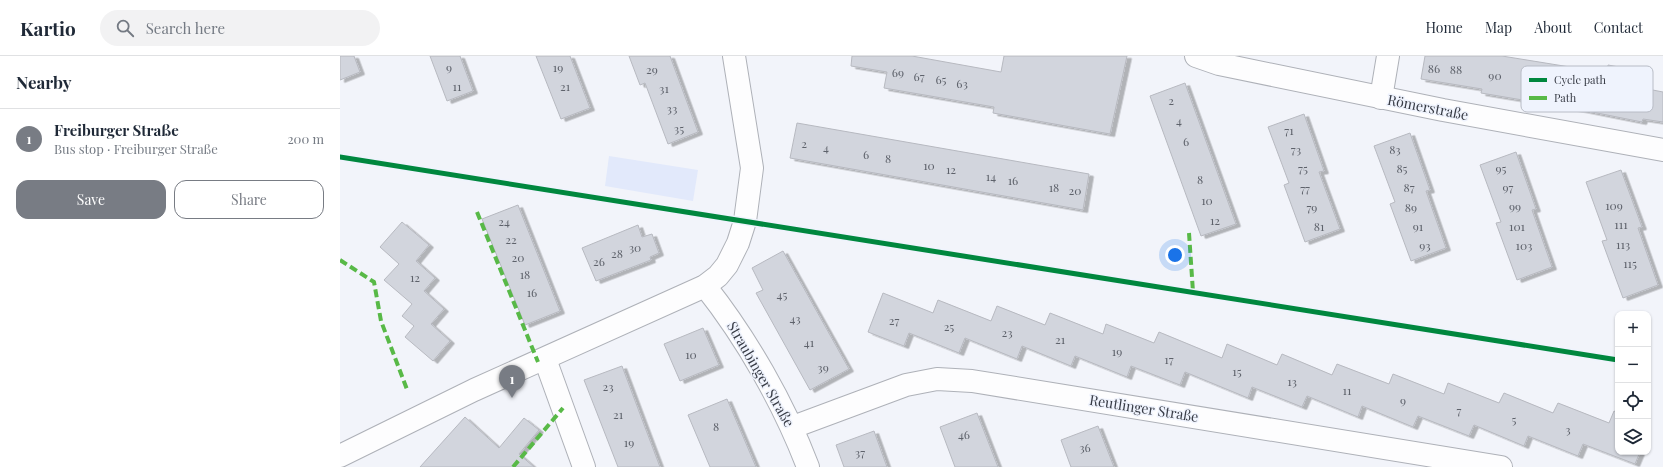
<!DOCTYPE html>
<meta charset="utf-8">
<style>
:root{--surface:#fff;--page:#f2f2f3;--text:#1f2937;--muted:#747a83;--line:#e0e1e3;--accent:#787c84}
body{margin:0;font-family:"Playfair Display",serif;background:var(--page);color:var(--text)}
.controls{position:absolute;right:12px;bottom:12px;display:grid;overflow:hidden;border-radius:8px;box-shadow:0 1px 3px #0004}
.controls button{width:36px;height:36px;display:grid;place-items:center;padding:0;border:0;border-bottom:1px solid var(--line);background:var(--surface);color:var(--text);font:20px sans-serif}
.you{position:absolute;left:835px;top:199px;width:14px;height:14px;margin:-10px;border:3px solid #fff;border-radius:50%;background:#1a73e8;box-shadow:0 0 0 6px #1a73e833}
.badge{display:grid;place-items:center;width:26px;height:26px;border-radius:50%;background:var(--accent);color:#fff;font-size:13px;font-weight:700}
.pin{position:absolute;translate:-50% -33px;filter:drop-shadow(0 1px 2px #0008)}
.pin::after{content:'';position:absolute;top:21px;width:14px;height:12px;background:inherit;clip-path:polygon(0 0,100% 0,50% 100%)}
.list{margin:0;padding:0;list-style:none}
h2{display:flex;justify-content:space-between;align-items:center;height:52px;margin:0;padding:0 16px;font-size:17px}
h2 small{font-size:13px;font-weight:400;color:var(--muted)}
.list li{display:grid;grid-template-columns:26px 1fr auto;gap:12px;align-items:center;box-sizing:border-box;height:60px;padding:0 16px;border-top:1px solid var(--line)}
.list b{display:block;font-size:15px;white-space:nowrap}
.list p{margin:0;font-size:13px;white-space:nowrap;color:var(--muted)}
.list em{font-size:13px;font-style:normal;color:var(--muted)}
.actions{display:flex;gap:8px;padding:12px 16px}
.actions a{flex:1;padding:9px 0;border:1px solid var(--accent);border-radius:12px;text-align:center;font-size:14px;color:var(--accent)}
.actions .main{background:var(--accent);color:#fff}
.icon{flex:none;width:22px;height:22px;fill:none;stroke:currentColor;stroke-width:2;stroke-linecap:round;stroke-linejoin:round}
.map{position:relative;flex:none;width:1323px;height:411px;overflow:hidden}
header{display:flex;align-items:center;gap:24px;box-sizing:border-box;height:56px;padding:0 20px;background:var(--surface);border-bottom:1px solid var(--line)}
header strong{font-size:19px}
nav{display:flex;gap:22px;margin-inline-start:auto;font-size:14px}
.search{width:280px;height:36px;background:var(--page);display:flex;align-items:center;gap:10px;box-sizing:border-box;padding:0 14px;border-radius:22px;color:var(--muted);font-size:15px}
main{display:flex}
aside{flex:1;background:var(--surface)}
.map>svg:first-child{display:block}
</style>
<header>
<strong>Kartio</strong>
<div class="search"><svg class="icon" aria-label="search" viewBox="0 0 24 24"><circle cx="10" cy="10" r="6"/><path d="M15 15l6 6"/></svg>Search here</div>
<nav><a>Home</a><a>Map</a><a>About</a><a>Contact</a></nav>
</header>
<main>
<aside>
<h2>Nearby<small></small></h2>
<ul class="list">
<li><span class="badge">1</span><div><b>Freiburger Straße</b><p>Bus stop · Freiburger Straße</p></div><em>200 m</em></li>
</ul>
<div class="actions"><a class="main">Save</a><a>Share</a></div>
</aside>
<div class="map">
<svg width="1323" height="411" viewBox="0 0 1323 411">
<defs>
<filter id="shadow"><feDropShadow dx="4.5" dy="2.5" stdDeviation="0" flood-color="#0004"/></filter>
</defs>
<rect width="100%" height="100%" fill="#f2f4fa"/>
<!-- green -->
<polygon fill="#e2e9fb" points="269,100 358,114 353,145 265,130"/>
<!-- building -->
<g fill="#d2d5dd" stroke="#b7b9c0" filter="url(#shadow)">
<polygon points="0,0 14,0 20,16 0,24"/>
<polygon points="90,0 120,0 133,35 107,45"/>
<polygon points="196,0 230,0 250,52 221,63"/>
<polygon points="289,0 330,0 358,76 328,88 305,27 300,29"/>
<polygon points="512,0 572,0 661,16 664,0 787,0 770,78 653,57 654,51 544,32 547,16 511,10"/>
<polygon points="1085,0 1162,0 1267,17 1268,9 1290,13 1287,29 1323,36 1323,66 1303,63 1302,66 1242,54 1141,37 1142,33 1081,23"/>
<polygon points="845,27 896,168 861,180 810,40"/>
<polygon points="964,58 984,115 979,116 1000,173 965,186 944,129 949,127 928,71"/>
<polygon points="457,67 749,118 743,154 450,102"/>
<polygon points="1070,77 1090,134 1086,135 1106,192 1071,205 1050,148 1055,146 1034,90"/>
<polygon points="1176,96 1196,153 1192,154 1212,211 1177,224 1156,167 1161,166 1140,109"/>
<polygon points="1281,114 1302,171 1298,172 1318,229 1283,242 1262,185 1267,184 1246,126"/>
<polygon points="178,149 220,255 185,269 142,163"/>
<polygon points="62,166 89,189 76,205 95,222 84,235 104,253 91,268 110,285 93,305 65,281 74,270 62,260 72,248 44,224 59,208 40,191"/>
<polygon points="298,169 302,181 312,178 319,197 310,201 311,204 256,225 242,192"/>
<polygon points="443,195 509,313 470,334 416,237 423,234 412,212"/>
<polygon points="543,237 593,257 598,244 651,265 657,250 705,269 710,257 763,278 766,268 814,287 819,276 882,302 887,288 937,309 942,298 992,319 997,308 1049,328 1053,318 1104,338 1108,327 1159,347 1164,337 1213,357 1218,347 1269,367 1274,355 1278,357 1278,396 1300,396 1295,408 1243,388 1238,400 1188,380 1184,390 1134,369 1129,380 1078,360 1073,371 1022,350 1018,361 967,340 962,351 912,331 908,342 845,316 840,329 791,310 787,321 735,300 731,310 682,290 677,303 625,282 619,297 569,277 564,290 528,276"/>
<polygon points="363,272 379,309 340,325 324,288"/>
<polygon points="282,310 303,366 320,411 278,411 255,352 244,324"/>
<polygon points="387,343 416,411 370,411 348,359"/>
<polygon points="637,357 658,411 615,411 600,371"/>
<polygon points="125,361 159,392 184,362 199,374 179,398 194,411 80,411"/>
<polygon points="758,370 774,411 731,411 721,384"/>
<polygon points="534,375 547,411 504,411 496,389"/>
</g>
<g fill="none" stroke-linecap="round" stroke-linejoin="round">
<defs>
<g id="street">
<polyline points="856,0 879,8 1103,54 1323,94"/>
<polyline points="1041,42 1048,0"/>
<path d="M365 230C407 283 444 348 468 411"/>
<polyline points="205,303 244,411"/>
<polyline points="453,371 566,329 597,323 632,325 1161,411"/>
<polyline points="0,400 134,334 365,230 378,220 387,209 398,187 405,165 412,112 394,0"/>
</g>
</defs>
<!-- street casing -->
<use href="#street" stroke="#aeb1b8" stroke-width="24"/>
<!-- street -->
<use href="#street" stroke="#fdfdfe" stroke-width="22"/>
<!-- quiet -->
<g stroke="#58b947" stroke-width="4" stroke-dasharray="8 4" stroke-linecap="butt">
<polyline points="137,156 198,306"/>
<polyline points="849,177 853,236"/>
<polyline points="0,204 34,226 41,265 68,336"/>
<polyline points="173,411 223,352"/>
</g>
<defs>
<polyline id="cycleway" points="0,101 1278,304"/>
</defs>
<!-- cycleway casing -->
<use href="#cycleway" stroke="#eff3fd" stroke-width="8"/>
<!-- cycleway -->
<use href="#cycleway" stroke="#00873e" stroke-width="5"/>
</g>
<g text-anchor="middle" dominant-baseline="central" stroke-width="3" stroke-linejoin="round" paint-order="stroke">
<!-- number labels -->
<g font-size="12" fill="#5e626b">
<text x="109" y="11">9</text>
<text x="218" y="11">19</text>
<text x="1094" y="12">86</text>
<text x="312" y="13">29</text>
<text x="1116" y="13">88</text>
<text x="558" y="16">69</text>
<text x="1155" y="19">90</text>
<text x="579" y="20">67</text>
<text x="601" y="23">65</text>
<text x="622" y="27">63</text>
<text x="117" y="30">11</text>
<text x="225" y="30">21</text>
<text x="324" y="32">31</text>
<text x="831" y="44">2</text>
<text x="332" y="52">33</text>
<text x="839" y="64">4</text>
<text x="339" y="72">35</text>
<text x="949" y="74">71</text>
<text x="846" y="85">6</text>
<text x="464" y="87">2</text>
<text x="486" y="91">4</text>
<text x="956" y="93">73</text>
<text x="1055" y="93">83</text>
<text x="526" y="98">6</text>
<text x="548" y="102">8</text>
<text x="589" y="109">10</text>
<text x="963" y="112">75</text>
<text x="1062" y="112">85</text>
<text x="1161" y="112">95</text>
<text x="611" y="113">12</text>
<text x="651" y="120">14</text>
<text x="860" y="123">8</text>
<text x="673" y="124">16</text>
<text x="714" y="131">18</text>
<text x="1069" y="131">87</text>
<text x="1168" y="131">97</text>
<text x="965" y="132">77</text>
<text x="735" y="134">20</text>
<text x="867" y="144">10</text>
<text x="1274" y="149">109</text>
<text x="1175" y="150">99</text>
<text x="972" y="151">79</text>
<text x="1071" y="151">89</text>
<text x="875" y="164">12</text>
<text x="164" y="165">24</text>
<text x="1281" y="168">111</text>
<text x="979" y="170">81</text>
<text x="1078" y="170">91</text>
<text x="1177" y="170">101</text>
<text x="171" y="183">22</text>
<text x="1283" y="188">113</text>
<text x="1085" y="189">93</text>
<text x="1184" y="189">103</text>
<text x="295" y="191">30</text>
<text x="277" y="197">28</text>
<text x="178" y="201">20</text>
<text x="259" y="205">26</text>
<text x="1290" y="207">115</text>
<text x="185" y="218">18</text>
<text x="75" y="221">12</text>
<text x="192" y="236">16</text>
<text x="442" y="238">45</text>
<text x="455" y="262">43</text>
<text x="554" y="264">27</text>
<text x="609" y="270">25</text>
<text x="667" y="276">23</text>
<text x="720" y="283">21</text>
<text x="469" y="286">41</text>
<text x="777" y="295">19</text>
<text x="351" y="298">10</text>
<text x="829" y="303">17</text>
<text x="483" y="311">39</text>
<text x="897" y="315">15</text>
<text x="952" y="325">13</text>
<text x="268" y="330">23</text>
<text x="1007" y="334">11</text>
<text x="1063" y="344">9</text>
<text x="1119" y="354">7</text>
<text x="278" y="358">21</text>
<text x="1174" y="363">5</text>
<text x="376" y="370">8</text>
<text x="1228" y="373">3</text>
<text x="624" y="378">46</text>
<text x="289" y="386">19</text>
<text x="745" y="391">36</text>
<text x="520" y="396">37</text>
</g>
<!-- street labels -->
<g font-size="14" fill="#373b45" stroke="#eff3fd">
<text transform="translate(1088 51) rotate(11)">Römerstraße</text>
<text transform="translate(421 318) rotate(60)">Straubinger Straße</text>
<text transform="translate(804 352) rotate(9)">Reutlinger Straße</text>
</g>
</g>
<!-- legend -->
<rect x="1181" y="10" width="132" height="46" rx="6" fill="#eff3fd" stroke="#b8bcc6" stroke-width="1"/>
<rect x="1189" y="22" width="18" height="4" fill="#00873e"/>
<rect x="1189" y="40" width="18" height="4" fill="#58b947"/>
<g font-size="11" fill="#373b45">
<text x="1214" y="28">Cycle path</text>
<text x="1214" y="46">Path</text>
</g>
</svg>
<div class="controls">
<button>+</button>
<button>−</button>
<button><svg class="icon" aria-label="locate" viewBox="0 0 24 24"><circle cx="12" cy="12" r="6"/><path d="M12 2v4M12 18v4M2 12h4M18 12h4"/></svg></button>
<button><svg class="icon" aria-label="layers" viewBox="0 0 24 24"><path d="M12 4l9 5-9 5-9-5zM3 14l9 5 9-5"/></svg></button>
</div>
<div class="you"></div>
<div class="pin badge" style="left:172px;top:342px">1</div>
</div>
</main>
